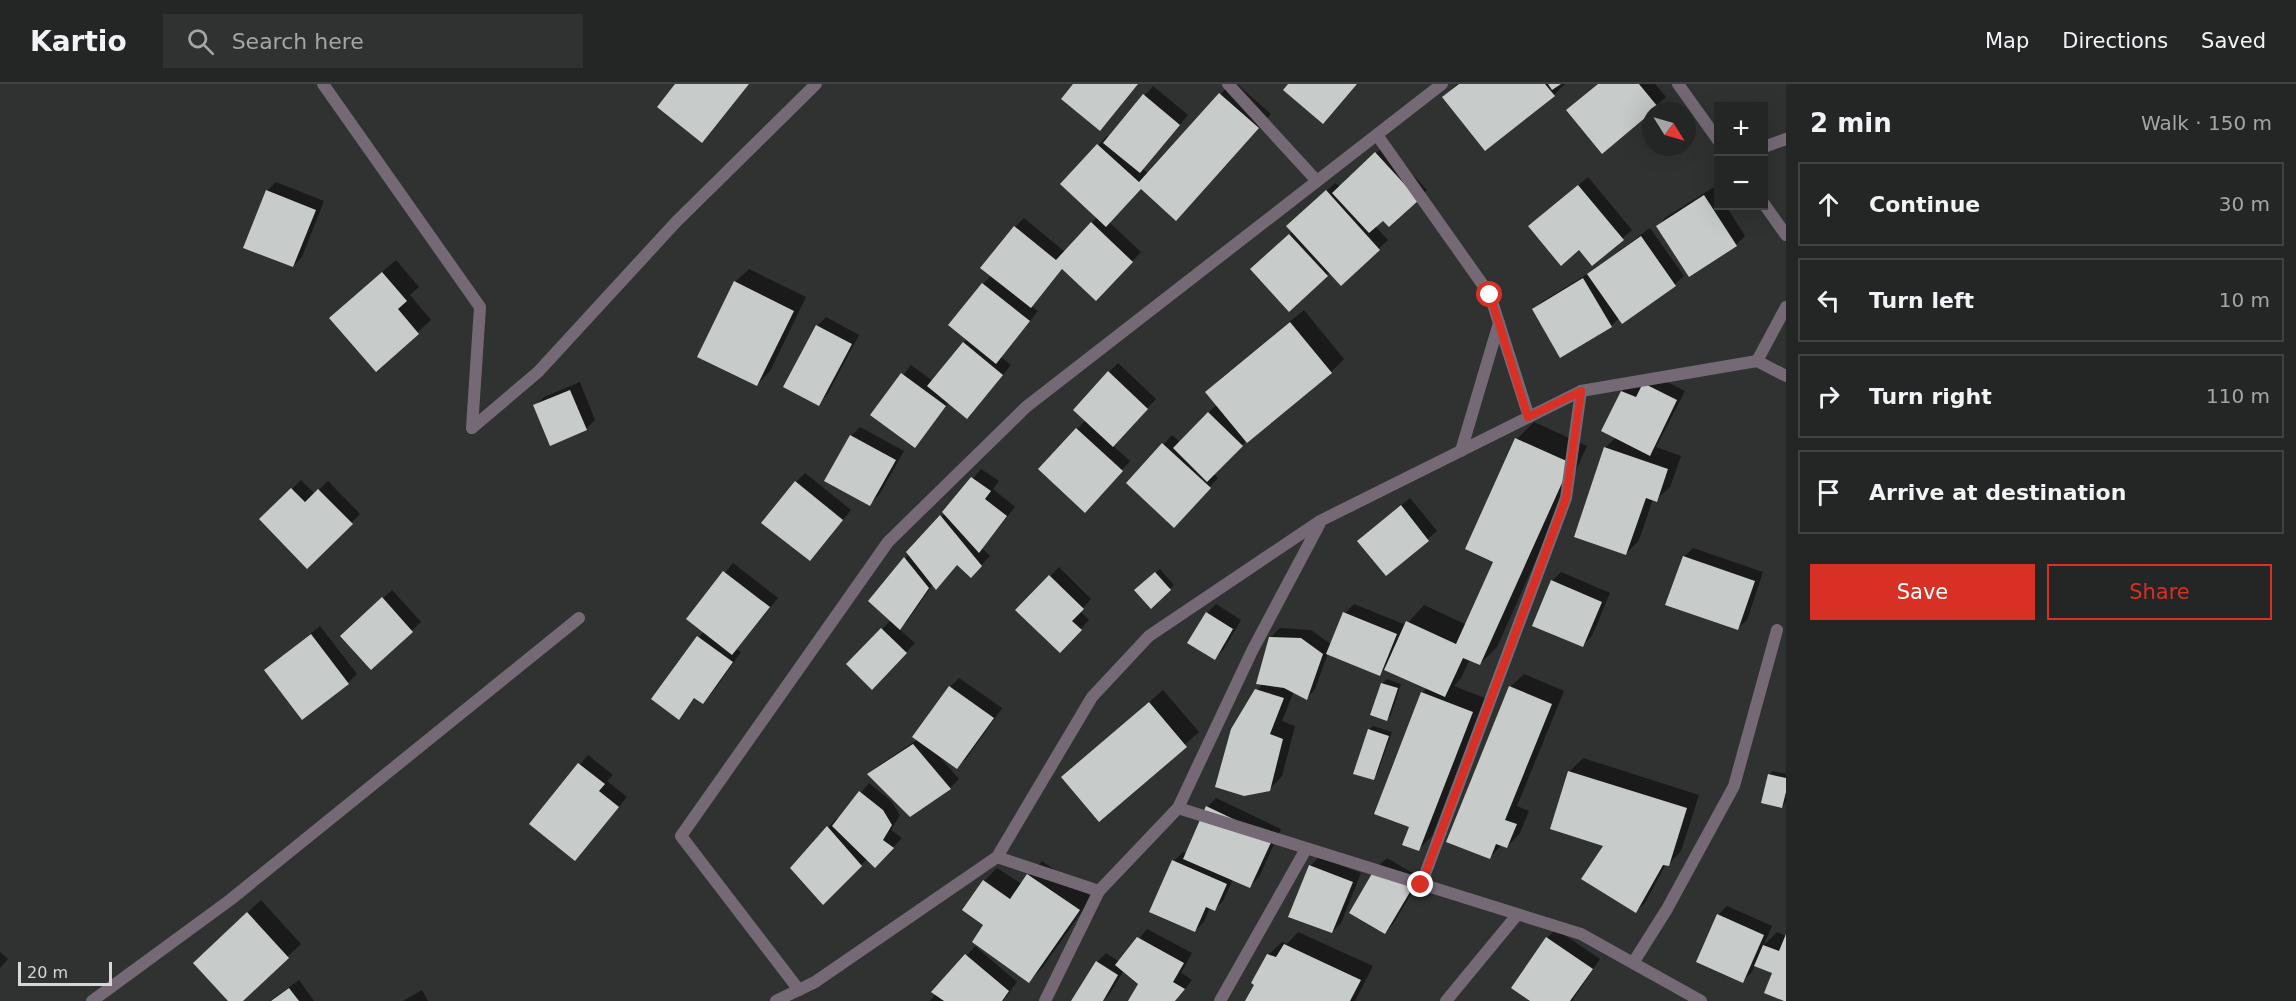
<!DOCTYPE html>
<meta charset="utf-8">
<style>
:root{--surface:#232624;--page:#2f3231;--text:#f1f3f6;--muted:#a3a5a6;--line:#404341;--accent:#d93025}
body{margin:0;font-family:"DejaVu Sans",sans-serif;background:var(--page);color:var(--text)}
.controls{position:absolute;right:18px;top:18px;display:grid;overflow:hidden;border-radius:0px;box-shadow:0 6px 24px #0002}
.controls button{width:54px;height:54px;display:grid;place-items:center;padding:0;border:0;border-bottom:2px solid var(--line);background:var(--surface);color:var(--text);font:30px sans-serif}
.compass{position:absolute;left:1642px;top:18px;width:54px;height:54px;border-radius:50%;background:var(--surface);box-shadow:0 6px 24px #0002;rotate:127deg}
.scale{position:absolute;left:18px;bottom:15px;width:94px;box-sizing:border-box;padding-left:6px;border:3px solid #d6d8d7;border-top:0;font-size:16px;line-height:21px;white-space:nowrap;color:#d6d8d7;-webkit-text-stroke:4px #2f3230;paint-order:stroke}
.stop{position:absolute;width:18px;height:18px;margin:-14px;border:4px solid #d93025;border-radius:50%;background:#fff}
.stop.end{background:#d93025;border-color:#fff;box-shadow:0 2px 6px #0008}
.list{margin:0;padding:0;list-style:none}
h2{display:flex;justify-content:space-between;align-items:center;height:78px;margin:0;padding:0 24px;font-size:26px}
h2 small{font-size:20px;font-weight:400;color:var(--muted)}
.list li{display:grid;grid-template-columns:39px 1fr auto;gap:18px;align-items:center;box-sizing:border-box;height:84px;margin:0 12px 12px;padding:0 12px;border:2px solid var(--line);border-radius:0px}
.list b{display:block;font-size:22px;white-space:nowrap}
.list em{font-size:20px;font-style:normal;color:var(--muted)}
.actions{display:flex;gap:12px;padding:18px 24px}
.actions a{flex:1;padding:14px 0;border:2px solid var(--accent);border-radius:0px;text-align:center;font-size:21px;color:var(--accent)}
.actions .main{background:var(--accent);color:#fff}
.icon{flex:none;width:33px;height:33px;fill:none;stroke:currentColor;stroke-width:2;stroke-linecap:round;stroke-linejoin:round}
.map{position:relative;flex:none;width:1786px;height:917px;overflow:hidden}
header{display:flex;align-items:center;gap:36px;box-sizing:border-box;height:84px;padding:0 30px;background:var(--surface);border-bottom:2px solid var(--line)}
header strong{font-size:28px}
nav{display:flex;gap:33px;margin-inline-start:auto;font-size:21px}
.search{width:420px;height:54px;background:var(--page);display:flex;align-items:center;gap:15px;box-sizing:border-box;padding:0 21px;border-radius:0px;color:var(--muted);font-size:22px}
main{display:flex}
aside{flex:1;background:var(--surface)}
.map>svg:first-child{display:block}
</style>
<header>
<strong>Kartio</strong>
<div class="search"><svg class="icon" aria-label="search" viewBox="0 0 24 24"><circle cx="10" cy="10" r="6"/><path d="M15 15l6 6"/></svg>Search here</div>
<nav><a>Map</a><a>Directions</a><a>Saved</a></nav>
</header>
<main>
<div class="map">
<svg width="1786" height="917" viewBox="0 0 1786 917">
<rect width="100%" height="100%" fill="#2f3230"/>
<!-- shadow -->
<g fill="#0007">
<polygon points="677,0 749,0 702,57"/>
<polygon points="1230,0 1237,0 1271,30 1176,135 1141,103 1109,138 1141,168 1105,206 1063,184 1031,222 1038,227 1001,273 1011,281 976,324 967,333 949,318 915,362 872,331 911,281 933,297 967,255 983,200 992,191 1015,143 1024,134 1065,168 1097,133 1062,100 1107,52 1109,53 1153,2 1188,31 1143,85 1149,90"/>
<polygon points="1457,0 1565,0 1554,11 1444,13"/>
<polygon points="1598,0 1655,0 1666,13 1602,68"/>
<polygon points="1385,61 1427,106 1418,115 1383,135 1375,142 1388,156 1341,200 1330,188 1289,225 1261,176 1293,147 1297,133 1335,99 1340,103"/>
<polygon points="1588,93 1632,146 1592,180 1579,164 1530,142"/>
<polygon points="276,98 324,117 302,173 293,182 267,107"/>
<polygon points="1714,103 1718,111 1718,122 1726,122 1745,152 1736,161 1690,191 1658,142 1666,133"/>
<polygon points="1650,144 1684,192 1675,200 1623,238 1619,234 1611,242 1534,225 1543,217 1592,187"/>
<polygon points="396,176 419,203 410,211 431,236 376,286 344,221"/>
<polygon points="749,185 806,213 770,287 757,301 735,198"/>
<polygon points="1304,226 1344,275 1331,288 1247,356 1214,390 1218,394 1182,433 1128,399 1172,351 1180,358 1217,320 1207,308 1220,295"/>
<polygon points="826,233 859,251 827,311 818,320 817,242"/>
<polygon points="1118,279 1156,315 1112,361 1130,377 1093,418 1077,345 1086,336 1109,288"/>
<polygon points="1653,291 1685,307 1656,363 1681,372 1670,403 1656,416 1653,415 1639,456 1626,470 1605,364 1616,353 1603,347 1622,307 1631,298 1642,304"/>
<polygon points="580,298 595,336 586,345 535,322 544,313"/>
<polygon points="1534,338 1587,362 1497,563 1480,580 1470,575 1461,594 1454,602 1485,614 1432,752 1419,765 1411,742 1376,729 1423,608 1427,604 1385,585 1379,590 1328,569 1315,605 1307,614 1294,607 1282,637 1295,642 1282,692 1269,706 1257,606 1264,599 1271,553 1280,544 1311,546 1332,561 1345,529 1354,520 1406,541 1424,521 1467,541 1495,477 1467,464 1517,355"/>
<polygon points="860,343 904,367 879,411 870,420 826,396 851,352"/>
<polygon points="981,385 999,397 993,405 1015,423 982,464 990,472 971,492 958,480 933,500 908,536 899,545 915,559 872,604 848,580 891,536 870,517 909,470 908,468 945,429"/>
<polygon points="805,389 851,426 810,475 796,398"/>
<polygon points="301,396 315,410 328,397 360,430 307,483 261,436"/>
<polygon points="1410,414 1437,447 1386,490 1368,448"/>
<polygon points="1693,464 1763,488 1747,536 1738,544 1684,473"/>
<polygon points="733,479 778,514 736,565 741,568 712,609 703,618 696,613 678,634 653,615 704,547 688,535"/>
<polygon points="1059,483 1091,515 1080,527 1089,536 1060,567 1017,526"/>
<polygon points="1160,485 1174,501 1151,522 1136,506"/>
<polygon points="1561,488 1610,509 1592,552 1583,561 1552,497"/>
<polygon points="392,506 421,538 371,584 351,543"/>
<polygon points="1216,520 1241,536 1224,565 1215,574 1207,529"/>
<polygon points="320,542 357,590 348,599 266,586"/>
<polygon points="1524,590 1564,607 1517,722 1529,727 1520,749 1507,763 1502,761 1489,774 1510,603"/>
<polygon points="959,594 1002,624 966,675 957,683 939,672 959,695 950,704 869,690 878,682 918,655 914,653 950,603"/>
<polygon points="1387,595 1401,600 1391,631 1387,635 1372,630 1383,599"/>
<polygon points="1163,606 1199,648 1099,736 1063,693"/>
<polygon points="1373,642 1392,648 1377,690 1373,695 1369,646"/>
<polygon points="588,671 613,691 607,697 627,713 583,766 531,740"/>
<polygon points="1583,674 1699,711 1681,767 1668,781 1666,780 1645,819 1636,827 1569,688"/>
<polygon points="1773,687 1786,690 1786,718 1782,723 1769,691"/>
<polygon points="869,699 891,717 900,731 891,746 902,754 875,782 867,775 823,819 828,743 837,734 838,736"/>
<polygon points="1216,714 1281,745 1259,793 1250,802 1233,795 1223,817 1214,826 1210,823 1204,838 1195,847 1151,827 1174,777 1183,768 1187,770 1207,723"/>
<polygon points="1319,773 1361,789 1341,839 1332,848 1310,782"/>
<polygon points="1387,774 1421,794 1393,840 1385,849 1378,782"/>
<polygon points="1042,777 1092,813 1042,884 1029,897 986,840 964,826 984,797 997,784 1022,800"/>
<polygon points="261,816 301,860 240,917 230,917 208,865"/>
<polygon points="1727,822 1772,842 1764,861 1777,848 1786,852 1786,916 1774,888 1755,880 1752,888 1743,897 1718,831"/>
<polygon points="1147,845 1192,869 1181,889 1192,896 1175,917 1129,917 1140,900 1124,886 1109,911 1103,917 1073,917 1097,878 1106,869 1120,878"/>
<polygon points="1556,845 1600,875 1572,917 1533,917 1547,854"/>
<polygon points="1298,848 1373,882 1355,917 1247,917 1268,871 1282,858 1287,860"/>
<polygon points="975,862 1017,898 1003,917 930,917"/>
<polygon points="0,868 8,875 0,884"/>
<polygon points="299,896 314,917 270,917"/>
<polygon points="422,906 428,917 403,917"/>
</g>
<!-- building -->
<g fill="#c7cbc9">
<polygon points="675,0 749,0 702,59 657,23"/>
<polygon points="1073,0 1138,0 1100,47 1061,15"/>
<polygon points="1288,0 1357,0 1323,40 1283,6"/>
<polygon points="1459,0 1545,0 1555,12 1485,67 1442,13"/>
<polygon points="1548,0 1561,0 1552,6"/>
<polygon points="1598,0 1639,0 1658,23 1602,70 1566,26"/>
<polygon points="1219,9 1259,44 1176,137 1141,105 1106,143 1060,100 1097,60 1139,98"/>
<polygon points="1143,10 1180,41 1140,89 1103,59"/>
<polygon points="1375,68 1419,116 1389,143 1383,137 1369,149 1332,109"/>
<polygon points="1578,101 1624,156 1592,182 1579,166 1561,182 1528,142"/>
<polygon points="266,106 316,126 293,183 243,164"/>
<polygon points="1326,106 1380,166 1341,202 1286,142"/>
<polygon points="1704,111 1737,162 1689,193 1656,142"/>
<polygon points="1091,138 1133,178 1096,217 1062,185 1031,224 980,184 1014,142 1056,176"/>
<polygon points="1289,150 1328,192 1289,228 1250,185"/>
<polygon points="1641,152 1676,202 1622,240 1587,190"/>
<polygon points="382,188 407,217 398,225 419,250 376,288 329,234"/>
<polygon points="1583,194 1612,243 1560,274 1532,225"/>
<polygon points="734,197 794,227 757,302 697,273"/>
<polygon points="982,199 1030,237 996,280 948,241"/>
<polygon points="1290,238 1332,289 1247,359 1205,308"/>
<polygon points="816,241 852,260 819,322 783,303"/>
<polygon points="963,258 1003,291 967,335 927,302"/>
<polygon points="1108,287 1148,325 1113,363 1073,326"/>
<polygon points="901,289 946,322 915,364 870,331"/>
<polygon points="1643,299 1677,316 1650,372 1601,347 1621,307 1636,313"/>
<polygon points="570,306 587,346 550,362 533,321"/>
<polygon points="1208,328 1243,362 1207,398 1173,364"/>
<polygon points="1076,344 1123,387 1085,429 1038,385"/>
<polygon points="850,351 896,376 870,422 824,397"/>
<polygon points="1515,354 1571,379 1480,581 1463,574 1445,613 1384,586 1406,537 1456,560 1493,478 1465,465"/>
<polygon points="1162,359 1211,404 1174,444 1126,399"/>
<polygon points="1604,363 1668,385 1657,418 1646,414 1626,471 1574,453"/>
<polygon points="971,393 991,407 985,415 1007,432 979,469 942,428"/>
<polygon points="795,397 843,436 810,477 761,439"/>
<polygon points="291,404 305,418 318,405 353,440 307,485 259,435"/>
<polygon points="1401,421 1429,457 1386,492 1357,457"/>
<polygon points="940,431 982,482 971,494 957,481 936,506 906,468"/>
<polygon points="1683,472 1755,497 1738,546 1665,521"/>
<polygon points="904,473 929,504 900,546 868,517"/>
<polygon points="723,487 770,523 732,571 686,535"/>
<polygon points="1155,488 1171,506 1151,525 1134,506"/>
<polygon points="1049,491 1084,525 1072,537 1082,546 1060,569 1015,526"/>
<polygon points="1551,496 1602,518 1583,563 1532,542"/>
<polygon points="382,513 413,548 371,586 340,552"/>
<polygon points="1206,528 1233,545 1215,576 1187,559"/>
<polygon points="1343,528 1397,550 1380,592 1326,570"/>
<polygon points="881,544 907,569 872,606 846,580"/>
<polygon points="311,550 349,600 302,636 264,586"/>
<polygon points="697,552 733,578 703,620 694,614 679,636 651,615"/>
<polygon points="1269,553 1301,554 1323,570 1307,616 1284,604 1256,600"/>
<polygon points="1381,599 1398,604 1387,637 1370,631"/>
<polygon points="949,602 994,634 957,685 912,653"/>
<polygon points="1509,602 1552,620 1505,736 1517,740 1507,764 1496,760 1490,775 1446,758"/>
<polygon points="1255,605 1284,614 1270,650 1283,655 1270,707 1244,712 1215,703 1231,645"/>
<polygon points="1421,608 1473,628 1419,767 1402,761 1409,743 1374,730"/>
<polygon points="1149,618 1187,663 1099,738 1061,693"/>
<polygon points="1368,645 1389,652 1374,696 1353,690"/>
<polygon points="913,660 951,705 910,733 867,690"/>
<polygon points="578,679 605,700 599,707 619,723 575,777 529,740"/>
<polygon points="1568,687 1687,724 1669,782 1663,781 1636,829 1581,795 1603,762 1550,745"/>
<polygon points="1768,690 1786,694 1786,708 1782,724 1761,719"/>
<polygon points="859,707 883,726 892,741 883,756 894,764 875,784 832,742"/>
<polygon points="1206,722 1273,754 1250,804 1183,775"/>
<polygon points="827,742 862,782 823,821 790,784"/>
<polygon points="1172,776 1227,800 1215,827 1206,823 1195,848 1149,828"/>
<polygon points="1309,781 1353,798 1332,849 1288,833"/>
<polygon points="1377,781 1413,803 1385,850 1349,829"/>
<polygon points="1027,790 1080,826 1029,899 972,858 983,841 962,826 983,796 1010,815"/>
<polygon points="247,828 289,874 243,917 228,917 193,879"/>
<polygon points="1717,830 1764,851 1743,899 1696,878"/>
<polygon points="1786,850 1786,917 1784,917 1764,909 1772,889 1754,882 1763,861 1779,867"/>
<polygon points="1137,853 1184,879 1173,898 1185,905 1175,917 1128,917 1138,900 1115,881"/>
<polygon points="1546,853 1593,885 1570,917 1530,917 1511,904"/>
<polygon points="1284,860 1361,896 1350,917 1245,917 1254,901 1251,899 1267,870 1276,873"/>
<polygon points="965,870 1009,907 1002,917 944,917 931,908"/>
<polygon points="1096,877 1118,891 1103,917 1071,917"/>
<polygon points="289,904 299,917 271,917"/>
</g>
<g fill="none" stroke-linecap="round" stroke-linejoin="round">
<!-- street -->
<g stroke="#756975" stroke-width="12">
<polyline points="323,0 480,223 472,344"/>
<polyline points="1228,0 1317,97"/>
<polyline points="1678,0 1718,56"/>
<polyline points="1377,51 1490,211 1529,333"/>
<polyline points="1764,63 1786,55"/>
<polyline points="1764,120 1786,151"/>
<polyline points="1757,277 1786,223"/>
<polyline points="472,344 538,288 676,138 816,0"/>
<polyline points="1461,367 1499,239"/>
<polyline points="1178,724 1252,567 1319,441"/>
<polyline points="997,773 1099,807 1178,724 1581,850 1701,917"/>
<polyline points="1421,801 1566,414 1581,307"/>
<polyline points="1633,879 1667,825 1734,702 1777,546"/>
<polyline points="799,906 681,752 888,458 1026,323 1442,0"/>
<polyline points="92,917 230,816 579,534"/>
<polyline points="776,917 815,898 997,773 1092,613 1149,552 1320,437 1581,307 1757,277 1786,292"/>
<polyline points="1045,917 1099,807"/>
<polyline points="1220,917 1306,765"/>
<polyline points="1446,917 1517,831"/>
</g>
</g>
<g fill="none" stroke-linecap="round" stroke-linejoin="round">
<!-- route -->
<polyline stroke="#d93025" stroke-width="8" points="1421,801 1566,414 1581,307 1528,333 1490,211"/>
</g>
</svg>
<div class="controls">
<button>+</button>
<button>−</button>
</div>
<svg class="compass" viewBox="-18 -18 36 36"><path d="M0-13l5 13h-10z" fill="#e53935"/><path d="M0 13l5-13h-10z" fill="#a3a5a6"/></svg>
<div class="scale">20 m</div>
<div class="stop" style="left:1490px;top:211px"></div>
<div class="stop end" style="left:1421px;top:801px"></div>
</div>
<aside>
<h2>2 min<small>Walk · 150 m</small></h2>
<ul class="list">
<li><svg class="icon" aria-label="ahead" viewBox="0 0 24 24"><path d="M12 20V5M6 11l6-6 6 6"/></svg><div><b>Continue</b></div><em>30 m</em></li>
<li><svg class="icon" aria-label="left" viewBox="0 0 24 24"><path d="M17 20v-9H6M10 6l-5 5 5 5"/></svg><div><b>Turn left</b></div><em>10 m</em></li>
<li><svg class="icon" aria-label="right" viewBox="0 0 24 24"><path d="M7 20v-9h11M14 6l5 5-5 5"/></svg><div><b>Turn right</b></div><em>110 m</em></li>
<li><svg class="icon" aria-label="arrive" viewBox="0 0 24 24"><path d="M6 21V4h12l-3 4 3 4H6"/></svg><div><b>Arrive at destination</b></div></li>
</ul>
<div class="actions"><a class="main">Save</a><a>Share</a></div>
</aside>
</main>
